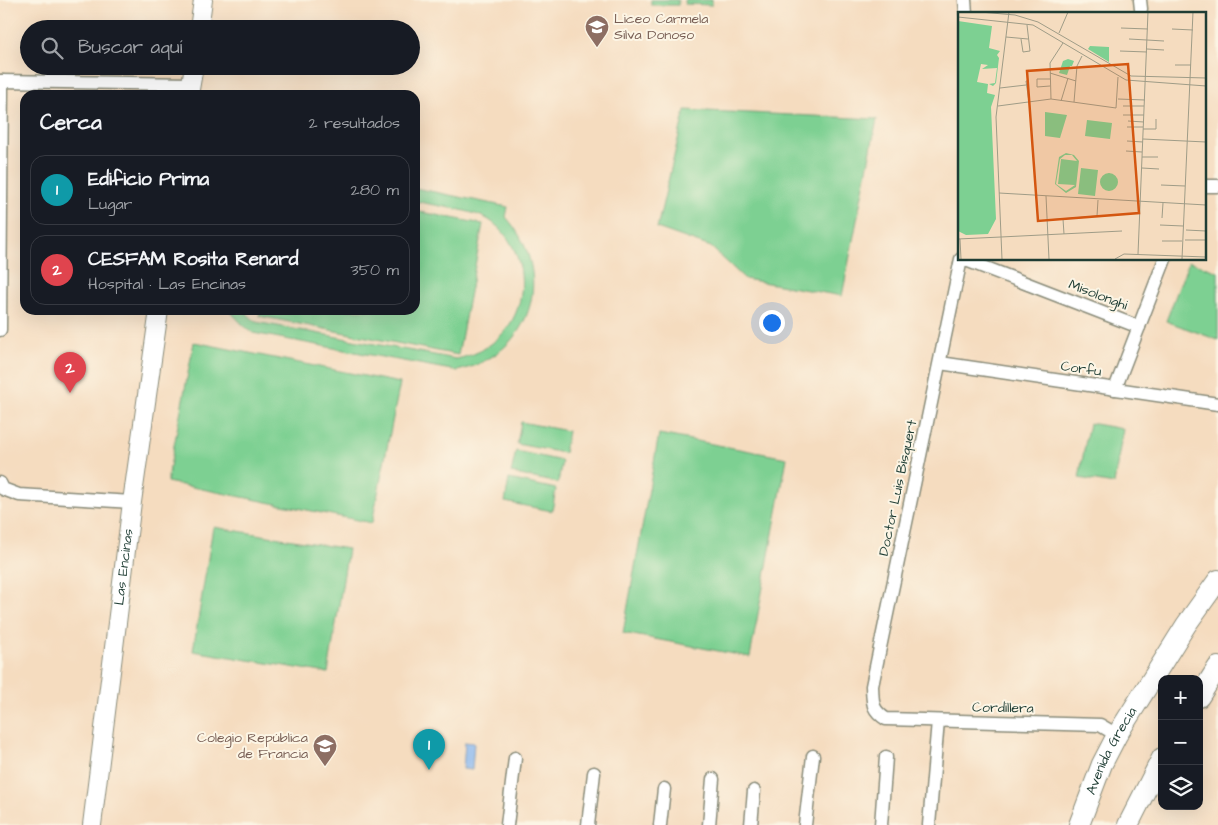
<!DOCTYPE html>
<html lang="es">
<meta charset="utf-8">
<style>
:root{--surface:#171b24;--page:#242831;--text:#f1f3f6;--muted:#9ea1a6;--line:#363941;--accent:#b45309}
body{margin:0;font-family:"Architects Daughter",sans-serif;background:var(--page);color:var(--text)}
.controls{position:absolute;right:15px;bottom:15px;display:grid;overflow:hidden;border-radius:10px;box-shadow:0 5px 20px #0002}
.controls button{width:45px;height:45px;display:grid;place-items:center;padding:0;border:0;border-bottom:1px solid var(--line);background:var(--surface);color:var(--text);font:25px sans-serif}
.you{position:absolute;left:771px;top:322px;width:18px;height:18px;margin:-12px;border:4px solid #fff;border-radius:50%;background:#1a73e8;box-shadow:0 0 0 8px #1a73e833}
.badge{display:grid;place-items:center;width:32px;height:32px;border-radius:50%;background:var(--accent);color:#fff;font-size:16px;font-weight:700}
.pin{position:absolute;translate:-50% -41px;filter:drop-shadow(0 1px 2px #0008)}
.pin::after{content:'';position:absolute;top:26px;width:18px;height:15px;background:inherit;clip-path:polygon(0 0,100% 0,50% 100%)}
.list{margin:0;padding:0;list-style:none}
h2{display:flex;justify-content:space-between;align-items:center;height:65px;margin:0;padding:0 20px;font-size:21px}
h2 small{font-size:16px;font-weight:400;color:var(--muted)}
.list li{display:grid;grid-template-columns:32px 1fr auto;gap:15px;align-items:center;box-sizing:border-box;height:70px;margin:0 10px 10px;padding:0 10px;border:1px solid var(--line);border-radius:15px}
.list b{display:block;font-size:19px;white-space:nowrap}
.list p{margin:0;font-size:16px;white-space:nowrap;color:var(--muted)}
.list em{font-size:16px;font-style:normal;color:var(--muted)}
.icon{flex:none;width:28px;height:28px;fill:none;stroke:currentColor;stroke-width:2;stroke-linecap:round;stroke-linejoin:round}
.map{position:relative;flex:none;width:1218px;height:825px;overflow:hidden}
.search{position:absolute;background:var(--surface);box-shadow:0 5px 20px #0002;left:20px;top:20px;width:400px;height:55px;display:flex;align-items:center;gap:12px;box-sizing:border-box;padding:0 18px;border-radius:28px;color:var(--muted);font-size:19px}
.panel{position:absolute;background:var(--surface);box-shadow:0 5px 20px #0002;left:20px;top:90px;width:400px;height:225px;border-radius:15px}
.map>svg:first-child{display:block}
</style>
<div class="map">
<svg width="1218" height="825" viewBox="0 0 1218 825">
<rect width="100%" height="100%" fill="#fcf5e5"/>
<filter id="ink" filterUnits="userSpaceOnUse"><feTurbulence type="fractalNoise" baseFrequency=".02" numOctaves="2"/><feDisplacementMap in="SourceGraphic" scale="10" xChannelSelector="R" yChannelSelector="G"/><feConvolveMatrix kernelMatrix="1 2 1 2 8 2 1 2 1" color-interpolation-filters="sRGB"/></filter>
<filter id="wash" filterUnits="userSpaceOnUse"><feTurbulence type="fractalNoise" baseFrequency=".0096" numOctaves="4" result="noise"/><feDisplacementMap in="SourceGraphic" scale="20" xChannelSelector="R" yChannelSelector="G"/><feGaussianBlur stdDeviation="1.12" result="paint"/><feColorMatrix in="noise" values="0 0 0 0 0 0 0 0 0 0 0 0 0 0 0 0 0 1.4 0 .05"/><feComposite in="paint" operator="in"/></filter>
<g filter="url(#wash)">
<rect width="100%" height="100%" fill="#f5dcbf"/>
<!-- green -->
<g fill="#7dd092" stroke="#4e8663">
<rect x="651" y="0" width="27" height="5"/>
<polygon points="685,0 712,0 712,5 685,4"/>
<polygon points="685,110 877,119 842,296 745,279 711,247 657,228"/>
<path d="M415 188 508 207 506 217C557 275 532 354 457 371L253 333 242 324 229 310H243L256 322 456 359C472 356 485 350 497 339 532 309 529 250 492 222 477 210 435 206 415 201Z"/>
<polygon points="415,211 483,224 458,355 259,316 261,310 415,310"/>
<polygon points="1189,261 1218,272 1218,340 1166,321"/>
<polygon points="194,342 400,383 372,523 167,482"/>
<polygon points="521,422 568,431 564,453 517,444"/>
<polygon points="1089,423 1123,429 1114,484 1079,478"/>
<polygon points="659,434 787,458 750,657 623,633"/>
<polygon points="516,451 562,461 558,483 511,473"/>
<polygon points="509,479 556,489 552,511 505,502"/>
<polygon points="213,527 348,549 328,673 193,651"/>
</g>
<!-- water -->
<polygon fill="#84b4ef" stroke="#527892" points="465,742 474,743 472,770 463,769"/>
</g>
<g filter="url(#ink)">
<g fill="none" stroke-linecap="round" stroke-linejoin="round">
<defs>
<g id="street">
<polyline points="965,0 966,14"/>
<polyline points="1140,0 1141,9"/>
<polyline points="0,81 191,84"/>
<polyline points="1204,186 1218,186"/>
<path d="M961 259 872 686C873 703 871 709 886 719L1100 725 1117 735"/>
<polyline points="963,259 1139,327"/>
<polyline points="0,330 2,81"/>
<polyline points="940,363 1218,404"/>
<polyline points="1115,389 1165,259"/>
<polyline points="0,483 3,489 19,495 132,502"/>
<polyline points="507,825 515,758"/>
<polyline points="588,825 594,773"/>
<polyline points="660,825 664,789"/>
<polyline points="709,825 713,779"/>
<polyline points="751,825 754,791"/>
<polyline points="805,825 813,756"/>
<polyline points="881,825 886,757"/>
<polyline points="929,825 938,721"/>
</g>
<g id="secondary">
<polyline points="199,29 203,0"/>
<polyline points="189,95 194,66"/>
<path id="s1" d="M92 825 132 502 159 310"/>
</g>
<g id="primary">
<polyline points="1199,697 1218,667"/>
<path id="s2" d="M1079 825 1102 764 1117 735 1186 625 1218 580"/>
<polyline points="1128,825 1162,758"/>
</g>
</defs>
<!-- street casing -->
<use href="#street" stroke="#8a8c7a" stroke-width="15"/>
<!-- secondary casing -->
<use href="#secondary" stroke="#8a8c7a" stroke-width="20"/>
<!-- primary casing -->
<use href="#primary" stroke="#8a8c7a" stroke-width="22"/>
<!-- street -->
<use href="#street" stroke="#fff" stroke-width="12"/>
<!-- secondary -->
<use href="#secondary" stroke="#fff" stroke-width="18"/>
<!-- primary -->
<use href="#primary" stroke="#fff" stroke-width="20"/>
</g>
</g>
<!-- icons -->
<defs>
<symbol id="school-pin" viewBox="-11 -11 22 30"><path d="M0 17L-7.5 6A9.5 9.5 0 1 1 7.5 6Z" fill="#8d6e63" stroke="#fcf5e5"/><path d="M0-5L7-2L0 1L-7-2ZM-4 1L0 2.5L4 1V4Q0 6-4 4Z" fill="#fff"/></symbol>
</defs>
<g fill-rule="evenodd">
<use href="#school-pin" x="583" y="13" width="28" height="38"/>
<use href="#school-pin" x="311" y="732" width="28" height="38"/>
</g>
<g text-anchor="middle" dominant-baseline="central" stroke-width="4" stroke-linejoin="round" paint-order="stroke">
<!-- education labels -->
<g font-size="14" fill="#785e54" stroke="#fcf5e5" text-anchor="start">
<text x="614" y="19">Liceo Carmela<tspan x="614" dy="16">Silva Donoso</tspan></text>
<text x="308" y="738" text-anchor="end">Colegio República<tspan x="308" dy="16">de Francia</tspan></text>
</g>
<!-- street labels -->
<g font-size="14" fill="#1f3d34" stroke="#fcf5e5">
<text transform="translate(1098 295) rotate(21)">Misolonghi</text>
<text transform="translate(1081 369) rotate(8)">Corfu</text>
<text transform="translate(898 488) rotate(-78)">Doctor Luis Bisquert</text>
<text stroke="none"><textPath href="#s1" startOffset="260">Las Encinas</textPath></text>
<text transform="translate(1003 708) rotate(1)">Cordillera</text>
<text stroke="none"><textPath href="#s2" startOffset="81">Avenida Grecia</textPath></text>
</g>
</g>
<!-- overview -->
<g transform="translate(958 12)">
<rect width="248" height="248" fill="#f5dcbf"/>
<path d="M0 9 34 14 31 36 42 39 39 43 41 46 38 71 35 74 31 72 37 71 39 56 24 57 30 53 23 52 19 70 30 72 29 81 37 83 33 95 38 207 30 222 8 223 0 219ZM132 34 151 35V50L130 37ZM110 47 116 49 114 54H112L109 63 101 61 105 49ZM87 100 109 103 102 126 87 124ZM129 108 154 111 152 127 127 124ZM108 141 116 143 121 149 118 175 108 181 97 172 101 145ZM107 143H114L119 149 103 147 100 172 117 173 108 179 98 172 102 147ZM123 156 140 158 137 184 120 182ZM142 170a9 9 0 1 1 18 0a9 9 0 1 1-18 0Z" fill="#7dd092" fill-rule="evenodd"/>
<path fill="none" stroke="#9f9c87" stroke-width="1" d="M22 0 57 3 80 10 173 64 248 66M0 5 75 13 168 68 248 74M163 16 190 17M214 17 235 18M101 21 110 0M48 25 70 27M63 27 65 40 72 39 69 13M171 27 189 28M189 28 206 29M189 37 206 38M162 39 189 40M217 53H233M92 61 118 69M92 67H79V75L92 74M71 69H68L71 90M42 76 68 73M93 87 92 51 105 31M160 87 187 88M103 89 110 66M116 90 119 54 124 44M40 94 93 87 158 96 160 65M165 94H186M165 103H186M170 109 186 110M169 115H185M185 117H198V107M185 127 248 130M169 129 185 130M168 139 184 140M184 145H200M184 156 201 157M203 173 227 174M41 181 248 193M88 184 91 247M204 206 205 191M105 207 106 222M89 208 139 204 140 188M202 213 225 214M228 218 248 219M43 225 164 219M0 227 43 225M2 227 3 247M227 228H248M204 229H224M180 242 190 0M44 247 38 105 51 0M157 247 166 242 248 245M224 247 235 0"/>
<path fill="#d45610" fill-opacity="0.15" stroke="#d45610" stroke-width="2.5" d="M170 52 181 201 80 209 69 59Z"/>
<rect width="248" height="248" fill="none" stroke="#1f3d34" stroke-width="2.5"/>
</g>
</svg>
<div class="controls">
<button>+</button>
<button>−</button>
<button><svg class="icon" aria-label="layers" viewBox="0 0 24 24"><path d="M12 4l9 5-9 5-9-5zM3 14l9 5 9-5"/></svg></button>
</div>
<div class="you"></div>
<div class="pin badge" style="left:429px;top:770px;background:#0f9aa8">1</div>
<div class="pin badge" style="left:70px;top:393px;background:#e0444e">2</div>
<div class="search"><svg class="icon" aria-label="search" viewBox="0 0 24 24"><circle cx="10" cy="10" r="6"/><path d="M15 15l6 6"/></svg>Buscar aquí</div>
<section class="panel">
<h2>Cerca<small>2 resultados</small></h2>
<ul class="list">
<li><span class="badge" style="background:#0f9aa8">1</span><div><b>Edificio Prima</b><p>Lugar</p></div><em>280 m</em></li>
<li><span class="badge" style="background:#e0444e">2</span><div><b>CESFAM Rosita Renard</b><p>Hospital · Las Encinas</p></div><em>350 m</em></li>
</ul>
</section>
</div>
